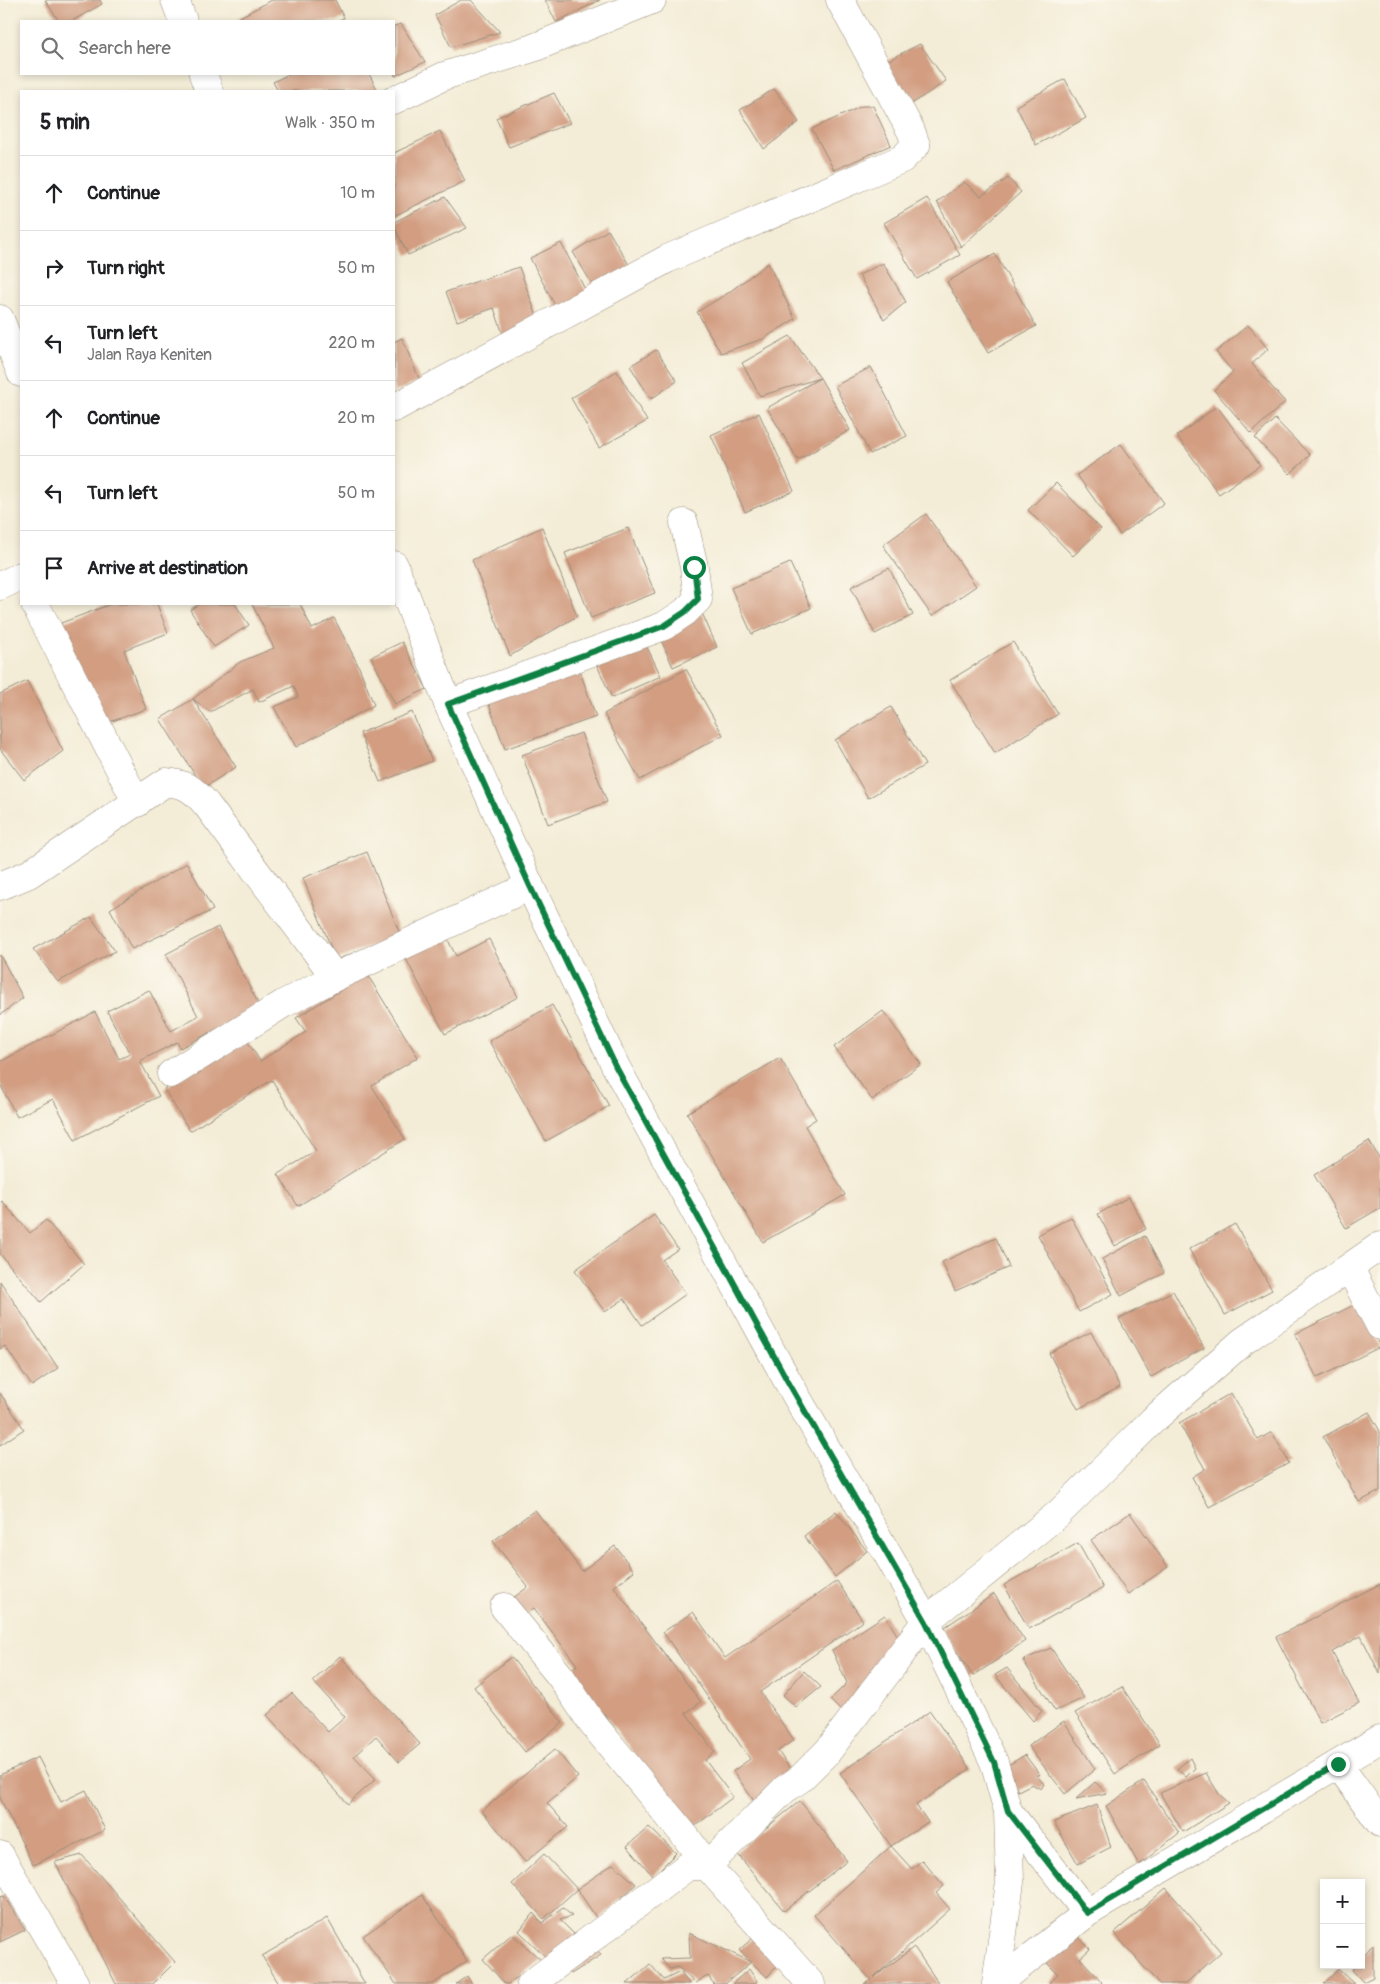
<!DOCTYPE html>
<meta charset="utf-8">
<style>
:root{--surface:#fff;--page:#f2f2f2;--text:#202124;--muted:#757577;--line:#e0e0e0}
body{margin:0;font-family:Pangolin,sans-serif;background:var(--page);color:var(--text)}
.controls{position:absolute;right:15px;bottom:15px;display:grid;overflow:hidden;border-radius:0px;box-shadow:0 2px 8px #0003}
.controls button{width:45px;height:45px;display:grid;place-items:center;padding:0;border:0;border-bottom:1px solid var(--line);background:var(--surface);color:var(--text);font:25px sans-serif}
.stop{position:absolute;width:15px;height:15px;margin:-11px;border:4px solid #0b8043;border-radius:50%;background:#fff}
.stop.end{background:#0b8043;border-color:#fff;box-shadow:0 1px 5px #0008}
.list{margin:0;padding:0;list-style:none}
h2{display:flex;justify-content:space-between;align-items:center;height:65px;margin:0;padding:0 20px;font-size:21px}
h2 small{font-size:16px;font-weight:400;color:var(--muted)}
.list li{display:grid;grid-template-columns:32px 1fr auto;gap:15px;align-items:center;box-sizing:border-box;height:75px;padding:0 20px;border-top:1px solid var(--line)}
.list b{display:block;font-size:19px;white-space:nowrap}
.list p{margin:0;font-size:16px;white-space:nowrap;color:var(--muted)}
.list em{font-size:16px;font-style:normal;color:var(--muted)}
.icon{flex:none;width:28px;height:28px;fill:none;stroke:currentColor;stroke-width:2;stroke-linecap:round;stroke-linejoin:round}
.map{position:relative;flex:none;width:1380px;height:1984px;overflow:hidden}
.search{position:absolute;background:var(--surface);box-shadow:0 2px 8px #0003;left:20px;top:20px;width:375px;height:55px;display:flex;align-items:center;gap:12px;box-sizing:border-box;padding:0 18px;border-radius:0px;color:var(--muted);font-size:19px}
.panel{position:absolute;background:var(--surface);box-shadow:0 2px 8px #0003;left:20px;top:90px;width:375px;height:515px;border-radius:0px}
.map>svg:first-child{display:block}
</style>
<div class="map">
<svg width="1380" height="1984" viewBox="0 0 1380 1984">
<rect width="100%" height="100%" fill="#fbf7ec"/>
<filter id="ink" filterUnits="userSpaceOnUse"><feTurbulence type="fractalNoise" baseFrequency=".02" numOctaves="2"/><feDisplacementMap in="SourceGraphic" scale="10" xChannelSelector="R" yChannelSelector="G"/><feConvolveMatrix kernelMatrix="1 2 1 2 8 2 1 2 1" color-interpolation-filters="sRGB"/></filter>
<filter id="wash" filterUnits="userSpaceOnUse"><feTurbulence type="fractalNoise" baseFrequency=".0096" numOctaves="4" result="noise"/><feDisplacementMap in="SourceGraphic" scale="20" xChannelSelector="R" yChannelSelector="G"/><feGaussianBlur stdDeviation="1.12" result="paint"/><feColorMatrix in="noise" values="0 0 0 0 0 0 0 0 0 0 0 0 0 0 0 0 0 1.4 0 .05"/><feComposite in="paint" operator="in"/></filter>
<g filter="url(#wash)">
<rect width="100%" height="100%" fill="#f3ecd6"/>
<g id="blocks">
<!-- building -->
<g fill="#d29d81">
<polygon points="45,0 100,0 102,4 72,21 59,21"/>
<polygon points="272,0 335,0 344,18 337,21 240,21 238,18"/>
<polygon points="461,0 471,0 500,32 451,47 435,15"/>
<polygon points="545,0 600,0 556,22"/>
<polygon points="401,24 425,62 395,76 394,73 394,26"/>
<polygon points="920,44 946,81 904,109 883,63"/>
<polygon points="289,74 369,74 377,89 372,91 278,91 273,82"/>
<polygon points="1065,79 1086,118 1036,145 1016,106"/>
<polygon points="774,89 799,122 764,149 740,110"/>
<polygon points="554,93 570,123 509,147 496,118"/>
<polygon points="862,106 873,106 891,145 834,170 812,129"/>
<polygon points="440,131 465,181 394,216 394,153"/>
<polygon points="1008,178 1021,192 961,247 937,202 964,182 981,196"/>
<polygon points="445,197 467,228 408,255 394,226 394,222"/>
<polygon points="927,198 960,255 917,279 884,223"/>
<polygon points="608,230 634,273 598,294 573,252"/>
<polygon points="561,243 590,299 560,315 530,258"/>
<polygon points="995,254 1036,326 988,353 947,282"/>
<polygon points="768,263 795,319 763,339 721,353 697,312 728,293"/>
<polygon points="883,263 906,302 884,320 859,275"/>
<polygon points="519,267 540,325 504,337 494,308 457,321 446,292"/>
<polygon points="1248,325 1268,349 1252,364 1285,402 1251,433 1214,390 1233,372 1216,352"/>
<polygon points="790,336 820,378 760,396 742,363"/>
<polygon points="402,338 420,381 394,392 394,342"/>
<polygon points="656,350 677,381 651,399 630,366"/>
<polygon points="871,367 907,436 870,454 835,386"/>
<polygon points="617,371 647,421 599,448 571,398"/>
<polygon points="820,378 850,430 798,460 767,408"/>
<polygon points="1217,406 1260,465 1219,494 1177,436"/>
<polygon points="759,413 794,491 745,512 711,435"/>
<polygon points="1275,419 1310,455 1290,474 1255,438"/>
<polygon points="1121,444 1164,503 1120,535 1077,475"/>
<polygon points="1056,483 1101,529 1073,556 1028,510"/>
<polygon points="926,514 976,586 932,616 883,545"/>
<polygon points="542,527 577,616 510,656 472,560"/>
<polygon points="628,528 655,593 591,618 565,553"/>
<polygon points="790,563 811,608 752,634 731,588"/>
<polygon points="889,568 913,615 875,634 851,587"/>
<polygon points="111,604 157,604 168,633 124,650 146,709 101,725 61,623"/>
<polygon points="199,604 235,604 249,625 214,647 190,610"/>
<polygon points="252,604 300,604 312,629 334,618 359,667 374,705 296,747 274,707 298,697 294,686 259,702 253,689 210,712 193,699 240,662 274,648"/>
<polygon points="702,613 717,647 673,667 658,633"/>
<polygon points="643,639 661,676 612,698 595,661"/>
<polygon points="402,642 427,689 395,704 371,657"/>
<polygon points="1013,642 1058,714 995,753 950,680"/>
<polygon points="578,666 596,717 505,749 487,699"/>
<polygon points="686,669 723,735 640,780 604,714"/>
<polygon points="27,681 63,751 24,780 0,749 0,694"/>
<polygon points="193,699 236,767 203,788 160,719"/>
<polygon points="891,707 925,765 868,798 835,740"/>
<polygon points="412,712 432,761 380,782 360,733"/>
<polygon points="581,733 607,802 548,824 522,755"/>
<polygon points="367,852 400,934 336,960 303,878"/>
<polygon points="187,863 213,910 132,949 110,909"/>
<polygon points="91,917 115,951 58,982 33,949"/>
<polygon points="218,927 260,1007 180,1048 177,1042 140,1061 159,1096 75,1140 53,1099 17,1117 0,1084 0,1062 95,1012 119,1059 130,1054 107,1011 149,990 171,1031 198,1016 166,954"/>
<polygon points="444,932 456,956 489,939 518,997 445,1034 403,953"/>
<polygon points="0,955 23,998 0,1015"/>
<polygon points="367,974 418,1057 372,1086 405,1139 298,1206 278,1174 316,1151 272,1080 190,1131 164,1089 246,1039 260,1061 306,1032 296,1018"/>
<polygon points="552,1005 609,1106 546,1141 489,1041"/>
<polygon points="883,1011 921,1064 872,1100 834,1047"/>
<polygon points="780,1058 816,1119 805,1126 845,1195 763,1242 687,1113"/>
<polygon points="1369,1141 1380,1159 1380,1208 1346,1228 1314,1175"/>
<polygon points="1129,1197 1146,1229 1115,1246 1098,1214"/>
<polygon points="2,1201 30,1233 46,1220 84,1264 41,1302 0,1254 0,1203"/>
<polygon points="654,1215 678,1249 662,1260 686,1294 642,1325 624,1299 605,1312 575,1270"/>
<polygon points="1071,1217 1113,1294 1079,1312 1038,1235"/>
<polygon points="1235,1224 1272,1290 1225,1315 1189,1249"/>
<polygon points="1145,1236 1164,1273 1121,1296 1102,1259"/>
<polygon points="996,1238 1009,1267 955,1291 942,1262"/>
<polygon points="0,1281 58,1368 32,1386 5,1346 0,1349"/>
<polygon points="1173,1291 1204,1348 1151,1377 1119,1319"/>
<polygon points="1360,1302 1380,1347 1317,1378 1295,1334"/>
<polygon points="1091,1332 1120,1387 1078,1409 1049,1353"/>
<polygon points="0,1393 24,1429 0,1445"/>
<polygon points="1231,1393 1258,1440 1272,1432 1289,1463 1209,1507 1192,1477 1205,1469 1179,1423"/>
<polygon points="1369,1412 1380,1431 1380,1491 1359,1502 1323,1437"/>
<polygon points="535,1510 582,1571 615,1546 634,1571 614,1587 701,1702 686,1713 715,1752 705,1760 733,1797 691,1829 604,1714 599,1718 565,1674 577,1665 534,1608 522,1617 509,1601 528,1587 493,1541"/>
<polygon points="836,1511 867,1551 835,1577 804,1536"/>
<polygon points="1130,1513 1168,1567 1128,1594 1091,1540"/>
<polygon points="1078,1543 1103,1588 1029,1629 1004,1585"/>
<polygon points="837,1581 863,1621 760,1692 794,1740 778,1751 796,1778 757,1805 733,1771 750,1759 663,1632 693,1612 725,1658"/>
<polygon points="1380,1584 1380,1674 1361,1636 1332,1652 1359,1703 1320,1723 1276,1637"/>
<polygon points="994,1594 1025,1641 973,1676 942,1629"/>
<polygon points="885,1615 908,1653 858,1686 860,1710 849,1719 830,1700 847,1683 832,1650"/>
<polygon points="1051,1648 1084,1698 1055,1711 1023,1660"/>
<polygon points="340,1656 420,1744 399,1762 376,1736 354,1756 376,1779 348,1804 267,1715 292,1693 328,1732 345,1717 313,1681"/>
<polygon points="511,1657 563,1723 525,1752 474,1687"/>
<polygon points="1007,1668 1042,1711 1033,1721 995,1675"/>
<polygon points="804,1671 821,1687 796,1707 783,1695"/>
<polygon points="1122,1687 1160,1744 1115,1774 1075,1713"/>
<polygon points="930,1711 970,1769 916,1805 928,1822 891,1846 912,1869 922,1860 944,1886 936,1893 950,1909 873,1978 914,1947 939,1984 864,1984 871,1980 814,1915 891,1846 840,1773"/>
<polygon points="1064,1721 1095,1769 1065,1794 1028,1746"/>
<polygon points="555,1749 578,1777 547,1803 568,1827 525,1862 482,1811"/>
<polygon points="1025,1755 1040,1775 1036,1775 1044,1784 1041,1789 1032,1784 1018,1791 1005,1767"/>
<polygon points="38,1757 61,1802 86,1790 105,1830 33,1865 0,1798 0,1775"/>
<polygon points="1190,1758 1195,1768 1186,1777 1177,1769"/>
<polygon points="1206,1773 1219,1794 1229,1803 1183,1832 1160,1793"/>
<polygon points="1144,1781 1179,1833 1139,1865 1106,1806"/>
<polygon points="1095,1782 1107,1793 1076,1799"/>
<polygon points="800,1801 847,1861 784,1911 736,1852"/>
<polygon points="1097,1805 1111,1847 1078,1864 1054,1822"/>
<polygon points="649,1827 676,1853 653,1876 627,1846"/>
<polygon points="544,1854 577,1889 544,1919 512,1884"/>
<polygon points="82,1855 175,1962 153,1984 116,1984 55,1862"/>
<polygon points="613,1864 636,1884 598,1920 577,1889"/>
<polygon points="1166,1888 1221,1952 1185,1984 1159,1984 1114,1933"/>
<polygon points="422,1895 467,1961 433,1984 396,1984 363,1936"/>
<polygon points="4,1896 25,1930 0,1942 0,1897"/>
<polygon points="563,1908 572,1916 560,1920 578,1938 584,1934 601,1955 571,1974 558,1956 551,1962 519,1931 533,1913 542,1923"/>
<polygon points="327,1918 365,1984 279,1984 262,1956"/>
<polygon points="689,1933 751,1962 725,1984 714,1984 708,1976 695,1983 678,1967 670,1969 661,1959 690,1958"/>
<polygon points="512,1934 541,1960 508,1984 505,1984 483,1959"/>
<polygon points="1077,1935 1090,1949 1080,1958 1102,1982 1100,1984 1050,1984 1049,1983 1058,1974 1047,1963"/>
<polygon points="754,1937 780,1963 767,1977 739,1950"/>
<polygon points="1373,1944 1373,1977 1363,1982 1352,1970 1356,1965 1361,1965 1361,1959"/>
<polygon points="650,1964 664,1980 680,1972 689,1984 627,1984"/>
<polygon points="749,1969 757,1981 755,1984 732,1984"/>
<polygon points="1338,1969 1354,1984 1324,1984"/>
<polygon points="467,1976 472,1984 456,1984"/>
</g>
</g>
</g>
<g filter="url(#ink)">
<use href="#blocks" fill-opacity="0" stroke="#978b7a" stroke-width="1"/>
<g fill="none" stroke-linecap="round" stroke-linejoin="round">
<defs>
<g id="minor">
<polyline points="394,100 444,76 533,48 652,0"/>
<polyline points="0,319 21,373"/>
<polyline points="394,408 667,259 902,159 916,145 911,131 840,0"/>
<polyline points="0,586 21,576"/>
<polyline points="35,604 137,803"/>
<polyline points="448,704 664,626 685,612 698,599 694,567 684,523"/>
<path d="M0 886 29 874 166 782C186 784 193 789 206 804L335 977"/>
<polyline points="171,1074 283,1004 335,977 530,886"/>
<polyline points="1350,1269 1380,1326"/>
<polyline points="504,1607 561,1677 592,1723 686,1837 707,1866 785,1789 800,1779 828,1751 926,1621 1058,1514 1153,1420 1242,1342 1380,1246"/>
<polyline points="1338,1764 1380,1823"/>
<polyline points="1008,1811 1087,1913"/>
<polyline points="0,1855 75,1984"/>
<polyline points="531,1984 688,1866 707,1866 811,1984"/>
<polyline points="997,1984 1087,1913 1380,1739"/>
</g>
<g id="tertiary">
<polyline points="175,0 183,21"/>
<polyline points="203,74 209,91"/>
<polyline points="394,565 448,704 530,886 616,1067 787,1380 926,1621 994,1762 1008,1811 1010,1882 996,1984"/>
</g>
</defs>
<!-- minor casing -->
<use href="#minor" stroke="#978b7a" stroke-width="29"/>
<!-- tertiary casing -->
<use href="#tertiary" stroke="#978b7a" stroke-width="29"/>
<!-- minor -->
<use href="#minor" stroke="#fff" stroke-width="28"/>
<!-- tertiary -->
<use href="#tertiary" stroke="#fff" stroke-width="28"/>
</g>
</g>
<g fill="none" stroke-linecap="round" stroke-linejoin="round" filter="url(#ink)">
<!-- route -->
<polyline stroke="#0b8043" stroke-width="6" points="694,567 698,599 685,612 664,626 448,704 530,886 616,1067 787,1380 926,1622 994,1762 1008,1811 1087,1913 1338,1764"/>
</g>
</svg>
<div class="controls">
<button>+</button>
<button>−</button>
</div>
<div class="stop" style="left:694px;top:567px"></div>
<div class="stop end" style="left:1338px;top:1764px"></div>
<div class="search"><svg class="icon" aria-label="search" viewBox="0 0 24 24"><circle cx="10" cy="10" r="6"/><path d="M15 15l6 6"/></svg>Search here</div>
<section class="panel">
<h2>5 min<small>Walk · 350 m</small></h2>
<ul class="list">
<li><svg class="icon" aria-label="ahead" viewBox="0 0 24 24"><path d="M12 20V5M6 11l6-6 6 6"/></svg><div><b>Continue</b></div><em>10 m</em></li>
<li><svg class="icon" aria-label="right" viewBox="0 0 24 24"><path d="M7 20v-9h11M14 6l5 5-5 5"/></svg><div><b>Turn right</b></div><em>50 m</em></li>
<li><svg class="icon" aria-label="left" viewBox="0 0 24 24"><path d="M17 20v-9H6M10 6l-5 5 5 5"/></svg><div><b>Turn left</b><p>Jalan Raya Keniten</p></div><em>220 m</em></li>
<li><svg class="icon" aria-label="ahead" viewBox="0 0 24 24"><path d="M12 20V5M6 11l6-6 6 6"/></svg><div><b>Continue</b></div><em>20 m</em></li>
<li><svg class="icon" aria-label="left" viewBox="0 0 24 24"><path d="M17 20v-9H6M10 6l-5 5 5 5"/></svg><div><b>Turn left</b></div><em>50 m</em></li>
<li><svg class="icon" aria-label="arrive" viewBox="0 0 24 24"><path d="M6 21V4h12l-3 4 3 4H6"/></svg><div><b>Arrive at destination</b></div></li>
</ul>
</section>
</div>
